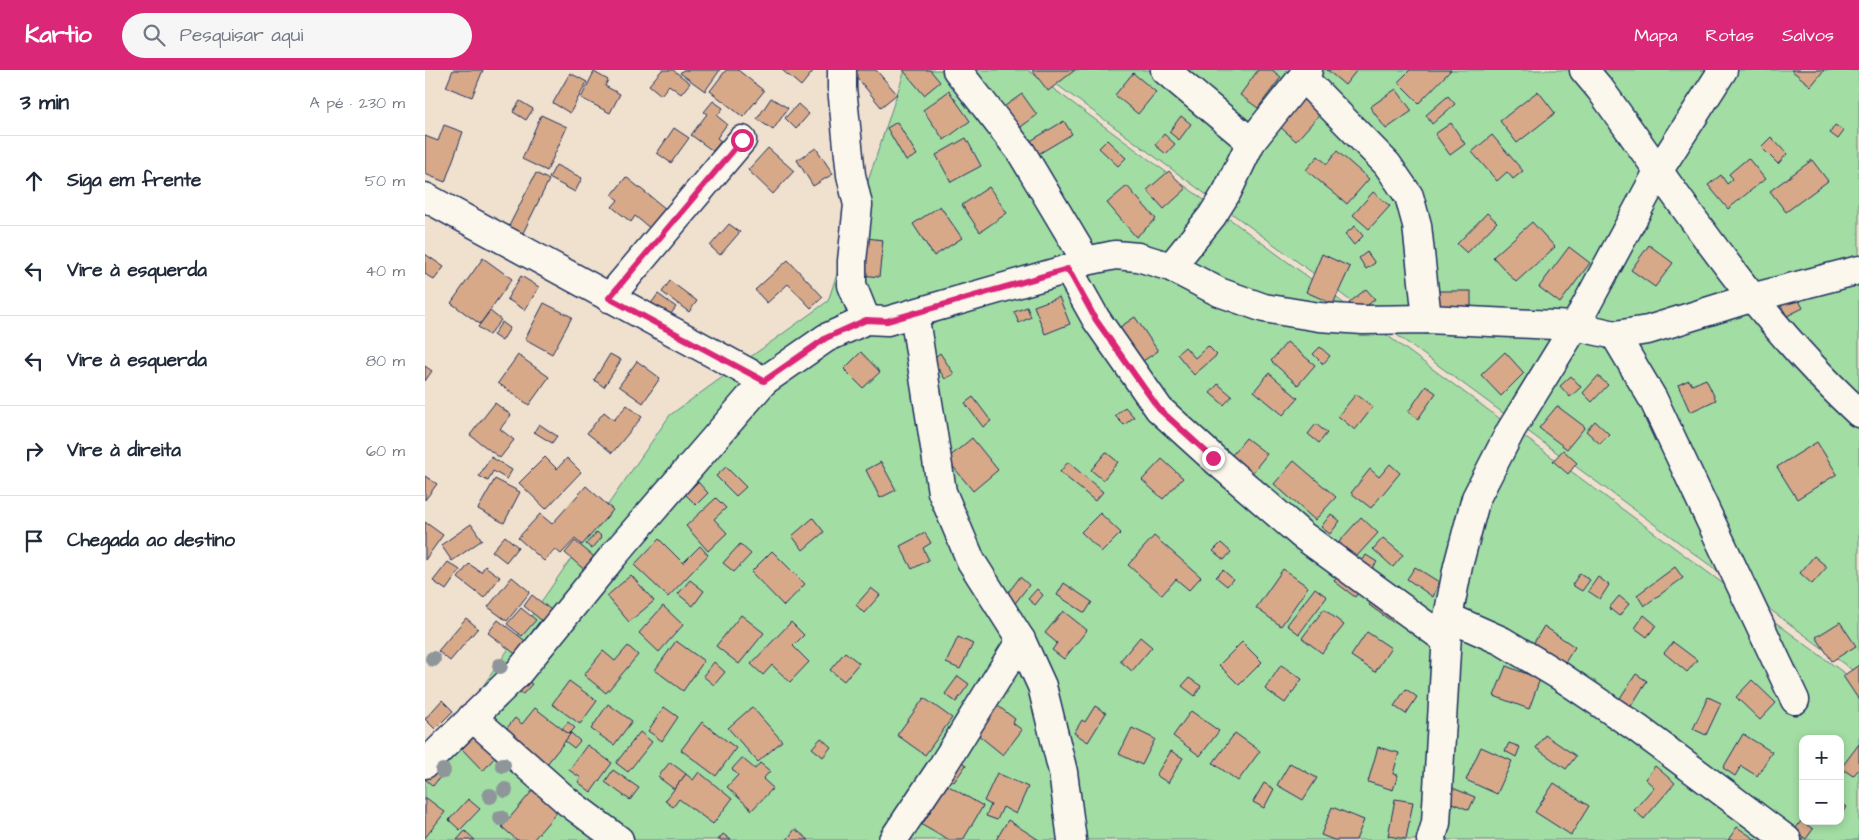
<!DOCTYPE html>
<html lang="pt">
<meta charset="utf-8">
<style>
:root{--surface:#fff;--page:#f6f6f7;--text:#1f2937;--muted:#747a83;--line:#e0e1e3;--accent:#db2777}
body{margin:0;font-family:"Architects Daughter",sans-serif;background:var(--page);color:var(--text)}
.controls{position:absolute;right:15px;bottom:15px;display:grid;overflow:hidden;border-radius:10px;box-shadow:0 2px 8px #0003}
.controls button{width:45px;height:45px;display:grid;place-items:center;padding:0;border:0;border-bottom:1px solid var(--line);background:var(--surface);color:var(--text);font:25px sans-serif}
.stop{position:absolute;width:15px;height:15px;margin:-11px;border:4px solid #db2777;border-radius:50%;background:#fff}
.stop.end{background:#db2777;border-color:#fff;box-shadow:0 1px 5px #0008}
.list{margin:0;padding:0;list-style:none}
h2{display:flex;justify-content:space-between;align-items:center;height:65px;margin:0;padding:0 20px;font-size:21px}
h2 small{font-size:16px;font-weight:400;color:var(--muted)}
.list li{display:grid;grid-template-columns:32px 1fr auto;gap:15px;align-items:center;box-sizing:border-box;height:90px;padding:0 20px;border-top:1px solid var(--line)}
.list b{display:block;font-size:19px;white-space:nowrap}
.list em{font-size:16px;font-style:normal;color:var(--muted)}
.icon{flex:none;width:28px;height:28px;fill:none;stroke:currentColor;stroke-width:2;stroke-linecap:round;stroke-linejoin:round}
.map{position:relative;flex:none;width:1434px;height:770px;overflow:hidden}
header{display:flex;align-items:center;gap:30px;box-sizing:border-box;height:70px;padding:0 25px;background:var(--accent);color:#fff}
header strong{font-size:24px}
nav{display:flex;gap:28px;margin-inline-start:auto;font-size:18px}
.search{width:350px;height:45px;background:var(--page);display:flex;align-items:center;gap:12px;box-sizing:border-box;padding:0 18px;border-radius:28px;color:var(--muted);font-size:19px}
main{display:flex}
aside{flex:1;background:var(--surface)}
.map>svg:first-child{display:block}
</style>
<header>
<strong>Kartio</strong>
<div class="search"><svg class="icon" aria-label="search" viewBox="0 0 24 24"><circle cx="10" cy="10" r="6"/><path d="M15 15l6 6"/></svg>Pesquisar aqui</div>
<nav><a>Mapa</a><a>Rotas</a><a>Salvos</a></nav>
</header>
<main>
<aside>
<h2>3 min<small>A pé · 230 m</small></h2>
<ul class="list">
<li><svg class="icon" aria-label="ahead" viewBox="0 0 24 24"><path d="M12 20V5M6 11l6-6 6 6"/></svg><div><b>Siga em frente</b></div><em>50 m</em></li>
<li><svg class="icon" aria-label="left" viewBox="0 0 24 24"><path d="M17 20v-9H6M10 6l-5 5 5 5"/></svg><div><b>Vire à esquerda</b></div><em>40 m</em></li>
<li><svg class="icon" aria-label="left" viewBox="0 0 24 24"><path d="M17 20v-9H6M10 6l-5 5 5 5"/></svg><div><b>Vire à esquerda</b></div><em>80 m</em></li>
<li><svg class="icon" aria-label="right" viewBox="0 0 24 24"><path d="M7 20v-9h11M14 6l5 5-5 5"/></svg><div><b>Vire à direita</b></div><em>60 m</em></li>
<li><svg class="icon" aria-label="arrive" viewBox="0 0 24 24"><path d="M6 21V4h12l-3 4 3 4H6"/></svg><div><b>Chegada ao destino</b></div></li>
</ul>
</aside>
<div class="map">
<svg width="1434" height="770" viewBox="0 0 1434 770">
<rect width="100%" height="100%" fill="#f0e0ce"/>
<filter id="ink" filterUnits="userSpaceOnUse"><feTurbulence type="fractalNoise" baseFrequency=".02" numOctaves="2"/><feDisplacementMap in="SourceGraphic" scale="10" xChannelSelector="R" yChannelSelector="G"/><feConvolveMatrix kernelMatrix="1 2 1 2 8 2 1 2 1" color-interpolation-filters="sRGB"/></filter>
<g filter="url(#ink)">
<!-- green -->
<g fill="#a2dda3" stroke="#5e8680" fill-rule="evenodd">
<path d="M480 0H603L1434 614V770H0V700L245 345 403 231ZM1378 669H1415V751H1378Z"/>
<polygon points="612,0 1434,0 1434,605"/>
</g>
<!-- building -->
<g fill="#d7a989" stroke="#1b2f5e">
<polygon points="28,0 58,0 47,27 21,17"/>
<polygon points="237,0 248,0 265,13 256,24 244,15 236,25 224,15"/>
<polygon points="258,0 295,0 280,21 255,3"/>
<polygon points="301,0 313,0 339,21 318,47 285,21"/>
<polygon points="357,0 389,0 376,16"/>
<polygon points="426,0 451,0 472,24 456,37"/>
<polygon points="478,0 505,0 515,12 499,25"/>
<polygon points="607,0 650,0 623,21"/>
<polygon points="833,0 847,0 856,7 833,38 815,25"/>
<polygon points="902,0 932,0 920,15"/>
<polygon points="985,0 1026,0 994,33 973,12"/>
<polygon points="1366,0 1399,0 1386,16"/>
<polygon points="169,2 183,10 180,16 195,24 185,43 156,28"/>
<polygon points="145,3 162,12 145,43 128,33"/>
<polygon points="708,3 731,22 713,44 690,25"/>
<polygon points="971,19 987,41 961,59 945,37"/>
<polygon points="524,21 545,51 519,70 498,40"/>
<polygon points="1113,21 1130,43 1092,73 1075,51"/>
<polygon points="597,24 612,45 589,62 573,41"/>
<polygon points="876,26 895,44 871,71 852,54"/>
<polygon points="1023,26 1030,34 1007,54 1001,45"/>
<polygon points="346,28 363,38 348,60 332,49"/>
<polygon points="95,31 108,39 101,50 88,42"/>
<polygon points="288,31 298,38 292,46 302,54 292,68 296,71 288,81 266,65 282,44 279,42"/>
<polygon points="373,34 384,44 371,59 360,48"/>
<polygon points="116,45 142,57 122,101 97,89"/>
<polygon points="756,46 766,54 754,70 744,62"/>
<polygon points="639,51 647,64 610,86 602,73"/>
<polygon points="472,52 492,85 481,91 462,58"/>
<polygon points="1026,53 1040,74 1025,85 1010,64"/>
<polygon points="19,55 38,62 20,112 0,104 0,66 13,71"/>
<polygon points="1410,55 1419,61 1413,69 1405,63"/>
<polygon points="249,58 264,68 246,93 232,83"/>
<polygon points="739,64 750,74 741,84 730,75"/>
<polygon points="1067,65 1098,101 1088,109 1082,102 1072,111 1047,82"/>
<polygon points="1346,67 1362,84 1353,94 1336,77"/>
<polygon points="541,68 556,96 526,112 511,85"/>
<polygon points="682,70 701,88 693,96 674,78"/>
<polygon points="343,78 369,101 348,124 323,100"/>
<polygon points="391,78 408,104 388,116 372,90"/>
<polygon points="912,81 944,109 922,134 881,100 893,86 902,94"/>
<polygon points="1323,88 1340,109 1303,139 1283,115 1296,105 1302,114 1308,109 1304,104"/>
<polygon points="1387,90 1403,111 1361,142 1345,121"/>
<polygon points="131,95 157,108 150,122 124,108"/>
<polygon points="744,101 761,119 739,139 722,120"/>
<polygon points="111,103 124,110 98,163 84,156"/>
<polygon points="201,107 241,139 226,159 210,146 206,152 187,137 193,130 187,125"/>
<polygon points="702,116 731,149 711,167 682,133"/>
<polygon points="564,117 582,143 555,162 537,135"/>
<polygon points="948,122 965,136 944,159 928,145"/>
<polygon points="515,136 537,168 509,186 488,154"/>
<polygon points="1062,143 1072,152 1042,183 1032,174"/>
<polygon points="1107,152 1130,177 1091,212 1068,187"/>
<polygon points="304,154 315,162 295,185 285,176"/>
<polygon points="930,156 938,166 929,175 920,164"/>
<polygon points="433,167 458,170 454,207 429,204"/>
<polygon points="1224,175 1248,193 1230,217 1206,200"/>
<polygon points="1144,177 1165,193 1135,233 1114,217"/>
<polygon points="942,182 950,193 941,199 934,188"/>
<polygon points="0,184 19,197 9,210 0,204"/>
<polygon points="897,184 925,197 908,234 881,222"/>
<polygon points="58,188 87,209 55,254 26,233"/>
<polygon points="363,190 398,227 386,238 363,214 342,233 330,220"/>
<polygon points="96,206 114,217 100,240 82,229"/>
<polygon points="245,211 272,231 264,242 237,222"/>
<polygon points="941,219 950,229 933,243 924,233"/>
<rect x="1012" y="221" width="34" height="19"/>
<polygon points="233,224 251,237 240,252 222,239"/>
<polygon points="1371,225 1378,238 1362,246 1355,234"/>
<polygon points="634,227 645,254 620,264 609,236"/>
<polygon points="119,233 147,247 127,284 100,269"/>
<polygon points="602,237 606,247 594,253 589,242"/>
<polygon points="65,241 76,250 64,265 53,257"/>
<polygon points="710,247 733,281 712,295 689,261"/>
<polygon points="77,252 85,258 77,271 68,265"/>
<polygon points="862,272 890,295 873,315 846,291"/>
<polygon points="783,276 792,285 769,305 752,284 760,277 770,288"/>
<polygon points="895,277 905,286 898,294 888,284"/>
<polygon points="436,282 455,302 438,318 419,299"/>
<polygon points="1080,282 1099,303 1076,326 1056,305"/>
<polygon points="515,283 529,304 520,309 507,289"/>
<polygon points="185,284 196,290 179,317 169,310"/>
<polygon points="93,285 124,307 104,335 73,313"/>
<polygon points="212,291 235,308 218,333 194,316"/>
<polygon points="0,296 7,301 0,311"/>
<polygon points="844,303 873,328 858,345 829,321"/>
<polygon points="1146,306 1156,317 1145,327 1135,316"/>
<polygon points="1173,306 1183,315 1167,332 1158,323"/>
<polygon points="1281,309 1291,330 1265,342 1253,315 1264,310 1267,315"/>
<polygon points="793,314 807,326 799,335 785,323"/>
<polygon points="1001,316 1011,323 993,349 983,342"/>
<polygon points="931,324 948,337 930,360 913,346"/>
<polygon points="548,327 566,351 558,357 540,333"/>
<polygon points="70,333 86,345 75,359 89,370 75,388 45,365"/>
<polygon points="202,335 217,347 187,383 162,363 179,342 189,350"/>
<polygon points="1132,336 1160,357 1142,379 1114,358"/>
<polygon points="700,337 709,347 699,355 690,346"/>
<polygon points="1229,342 1240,366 1230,371 1219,347"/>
<polygon points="1170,351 1184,364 1175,374 1161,361"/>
<polygon points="114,354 132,366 127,373 109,362"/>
<polygon points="891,354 902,363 894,373 883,364"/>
<polygon points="547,368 573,400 548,421 522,389"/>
<polygon points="821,368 842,384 824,407 803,390"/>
<polygon points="1392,372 1412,404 1372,429 1352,397"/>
<polygon points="1138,380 1152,393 1143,404 1128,391"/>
<polygon points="681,382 693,392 678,410 666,400"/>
<polygon points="66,387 87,400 82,409 68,401 63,411 54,406"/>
<polygon points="120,387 132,399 142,388 156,402 121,439 94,413"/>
<polygon points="737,389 758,408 738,429 717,410"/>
<polygon points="869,391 911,427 890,450 849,414"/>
<polygon points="456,392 471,420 455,428 441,400"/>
<polygon points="643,392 678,422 670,431 635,402"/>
<polygon points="965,394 975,403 946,438 926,423 945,399 954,407"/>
<polygon points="301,397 321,417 311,426 291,406"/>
<polygon points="0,406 12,414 0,430"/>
<polygon points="70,409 95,422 79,453 53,439"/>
<polygon points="273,412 283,423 271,435 260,424"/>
<polygon points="161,416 188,440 157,475 150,469 136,484 130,479 119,491 93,468 115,444 127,454"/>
<polygon points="291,428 301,438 289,449 302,463 283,481 261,456"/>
<polygon points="675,443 696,463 677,482 656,462"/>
<polygon points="906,444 915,451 905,464 896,457"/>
<polygon points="936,447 953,463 931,487 914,472"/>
<polygon points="388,448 399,462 378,480 367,466"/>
<polygon points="0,452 18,465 0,490"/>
<polygon points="46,454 57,470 27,491 16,475"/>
<polygon points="172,462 177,467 167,479 161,474"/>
<polygon points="500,463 506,473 498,478 504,490 487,499 475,476"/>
<polygon points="80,466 93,477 81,492 67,481"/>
<polygon points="729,466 776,507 764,520 751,509 737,525 703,495"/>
<polygon points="958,468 978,485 968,497 948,479"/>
<polygon points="234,469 258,493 275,476 283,485 243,527 209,495"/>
<polygon points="150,471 173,490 163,503 140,483"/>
<polygon points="796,473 806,482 799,490 788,481"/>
<polygon points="315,474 326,484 309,502 298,493"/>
<polygon points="347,481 380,514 359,536 326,502"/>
<polygon points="941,485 952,492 944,503 934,496"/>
<polygon points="1389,486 1402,497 1387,514 1375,503"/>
<polygon points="23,492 35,500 21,520 8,511"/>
<polygon points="44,494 56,502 60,496 75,507 59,528 33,508"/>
<polygon points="990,497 1014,512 1008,527 982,509"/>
<polygon points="1250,497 1258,508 1219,536 1212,525"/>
<polygon points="858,499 883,517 856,556 831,538"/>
<polygon points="798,500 808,509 802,516 791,507"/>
<polygon points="915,503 936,519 930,527 909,511"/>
<polygon points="1155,503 1165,510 1157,521 1147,515"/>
<polygon points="206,505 229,531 204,552 182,526"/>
<polygon points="87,507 105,522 82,551 63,537"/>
<polygon points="595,507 604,515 585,540 576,532"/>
<polygon points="1173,507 1184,515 1175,529 1163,521"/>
<polygon points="265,510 279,521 268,536 253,524"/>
<polygon points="639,513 667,532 660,543 632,525"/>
<polygon points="446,518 455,525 439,543 431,535"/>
<polygon points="890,518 902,527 874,564 862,555"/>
<polygon points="612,519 618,525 610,535 603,529"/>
<polygon points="953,523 978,542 969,553 944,535"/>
<polygon points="107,525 130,543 121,554 99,536"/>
<polygon points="1194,526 1204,534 1194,546 1184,538"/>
<polygon points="238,536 258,555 234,582 214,563"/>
<polygon points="96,538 111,550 97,566 82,554"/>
<polygon points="899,539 919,555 897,583 877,568"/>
<polygon points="638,541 662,560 639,589 627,580 632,573 620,563"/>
<polygon points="316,545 339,563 314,594 291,576"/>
<polygon points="1219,545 1231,555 1222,567 1210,558"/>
<polygon points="41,548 53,558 25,591 13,581"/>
<polygon points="73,550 103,573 93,586 63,563"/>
<polygon points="114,552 119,556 107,572 103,568"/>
<polygon points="366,552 379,565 368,576 384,592 365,612 347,595 338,605 326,594"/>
<polygon points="1415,552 1431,576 1407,591 1391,567"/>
<polygon points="1119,556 1150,577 1139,594 1108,574"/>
<polygon points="942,562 966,578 950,602 926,586"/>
<polygon points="533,567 548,574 535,599 521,593"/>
<polygon points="715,567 727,577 707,601 695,591"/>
<polygon points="251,571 279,591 258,621 230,600"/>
<polygon points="817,572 837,592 814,615 794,595"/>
<polygon points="1248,572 1272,590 1262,602 1239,583"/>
<polygon points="203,576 213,585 181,623 159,605 178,581 190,591"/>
<polygon points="420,582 434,593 419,611 405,600"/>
<polygon points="289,592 300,602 289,615 278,606"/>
<polygon points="856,595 877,609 860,633 840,619"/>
<polygon points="1434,595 1434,630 1418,606"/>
<polygon points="1081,596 1115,609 1104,639 1069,626"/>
<polygon points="1211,604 1222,611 1201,644 1189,637"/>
<polygon points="533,606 544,614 531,632 520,624"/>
<polygon points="98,607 107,614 98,624 89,617"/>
<polygon points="764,608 776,616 770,626 757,616"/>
<polygon points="1327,610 1351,633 1335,650 1311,627"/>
<polygon points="144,611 172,631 155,654 127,634"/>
<polygon points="981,619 992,627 981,644 969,636"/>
<polygon points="1283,627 1296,633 1281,665 1268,659"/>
<polygon points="499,628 527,648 500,685 472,665"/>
<polygon points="17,630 28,641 10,659 0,649"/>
<polygon points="183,634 207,651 189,675 166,659"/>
<polygon points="573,636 590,649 588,653 597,660 578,685 552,664"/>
<polygon points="670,636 681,643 663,672 649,663 657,650 660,652"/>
<polygon points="239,637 253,647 237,671 223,661"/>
<polygon points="327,637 357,671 333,692 303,658"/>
<polygon points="110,638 145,665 118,699 74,668 90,648 97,654"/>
<polygon points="766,641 794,661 775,686 748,666"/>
<polygon points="143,652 150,658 144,664 137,659"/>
<polygon points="277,652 311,678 291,706 256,680"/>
<polygon points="707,658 730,669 717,695 694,684"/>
<polygon points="215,662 227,672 203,702 191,693"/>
<polygon points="146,663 155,671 149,678 140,671"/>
<polygon points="810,663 835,681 813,711 788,693"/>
<polygon points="1318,664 1347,682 1332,706 1316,696 1310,706 1298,698"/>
<polygon points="1120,665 1151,686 1141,699 1111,678"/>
<polygon points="50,666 70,687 58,701 37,679"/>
<polygon points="396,668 406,677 398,687 387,678"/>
<polygon points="1084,673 1095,677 1091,687 1080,681"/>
<polygon points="1434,674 1434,699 1428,706 1416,698"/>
<polygon points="162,675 187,693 166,722 153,712 156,708 144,700"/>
<polygon points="953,677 974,683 968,704 973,705 968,720 943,712"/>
<polygon points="1056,677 1087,691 1072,724 1041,710"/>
<polygon points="746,681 758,688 743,713 731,705"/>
<polygon points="317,688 330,699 335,693 345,701 338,709 348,718 327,740 302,717 313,705 307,699"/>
<polygon points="532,689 541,695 529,712 520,706"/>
<polygon points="245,692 261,704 249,719 233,707"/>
<polygon points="865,693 892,708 878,730 852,715"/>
<polygon points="1230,696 1250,713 1219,749 1209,740 1229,717 1220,709"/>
<polygon points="4,698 15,707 8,716 0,709 0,703"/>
<polygon points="188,700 214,718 205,730 180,712"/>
<polygon points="274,702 307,729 288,754 254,729 248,737 240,731 261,704 268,710"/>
<polygon points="572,703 603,717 591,744 578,737 572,750 561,746 566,735 559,731"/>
<polygon points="839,713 849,719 839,738 828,732"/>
<polygon points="1129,713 1164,736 1146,765 1110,742"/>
<polygon points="522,715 558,736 538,770 523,770 497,755"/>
<polygon points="1025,717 1050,727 1044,740 1020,730"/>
<polygon points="108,720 133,741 108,770 92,770 77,757"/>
<polygon points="0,727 20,742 0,768"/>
<polygon points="43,729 55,739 35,760 24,750"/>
<polygon points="970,729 988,732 981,769 963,766"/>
<polygon points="1415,732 1421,737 1415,746"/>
<polygon points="907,737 939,750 931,770 909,770 896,765"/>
<polygon points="583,750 614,770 571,770"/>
<polygon points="1376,751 1388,759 1381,769 1369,761"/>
<polygon points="1312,757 1331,770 1303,770"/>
<polygon points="370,759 384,770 362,770"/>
<polygon points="40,761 50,770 32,770"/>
<polygon points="298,764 306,770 293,770"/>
</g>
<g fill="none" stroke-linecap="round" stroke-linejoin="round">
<defs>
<g id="minor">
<polyline points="417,0 417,18 426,105 433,135 427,191 427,215 441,250"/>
<polyline points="532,0 596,82 661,191"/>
<polyline points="740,0 826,72"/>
<path d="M1159 0 1175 19C1256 131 1332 249 1434 343"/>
<polyline points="878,8 962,94 984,126 992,155 1002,249"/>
<polyline points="0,127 339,311"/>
<polyline points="746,197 787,146 802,122 826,72 883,0"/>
<polyline points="643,199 671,249 734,339 788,388 877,465 1021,570"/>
<polyline points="184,228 317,70"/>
<polyline points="489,243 517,422 546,491 596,570 617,616 638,702 647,770"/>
<polyline points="1190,265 1228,329 1370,630"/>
<polyline points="1023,547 1077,571 1135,606 1212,658 1362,770"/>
<polyline points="47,647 143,732 194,770"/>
<polyline points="0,694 93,603 189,485 339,311 401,268 441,250 462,251 643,199 661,191 690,185 713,187 746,197 794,222 839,238 894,247 938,250 1002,249 1150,256 1190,265 1223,260 1326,228 1434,200"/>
<polyline points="468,770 517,697 596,570"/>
<polyline points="1006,770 1011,753 1023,547 1033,496 1051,428 1086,360 1150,256 1234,100 1298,0"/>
</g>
</defs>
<!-- minor casing -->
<use href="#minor" stroke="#1b2f5e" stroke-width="31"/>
<!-- minor -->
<use href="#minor" stroke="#fbf7ec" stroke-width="28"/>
</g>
<!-- trees -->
<g fill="#8e969a">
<circle cx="8" cy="589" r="8"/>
<circle cx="75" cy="596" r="8"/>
<circle cx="78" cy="695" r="8"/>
<circle cx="18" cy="701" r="8"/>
<circle cx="80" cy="720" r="8"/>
<circle cx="65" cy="726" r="8"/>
<circle cx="76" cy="748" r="8"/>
</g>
</g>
<g fill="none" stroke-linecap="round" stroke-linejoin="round" filter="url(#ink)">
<!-- route -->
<polyline stroke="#db2777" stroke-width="6" points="317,70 184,228 339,311 401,268 441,250 462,251 643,199 671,250 734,339 788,388"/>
</g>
</svg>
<div class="controls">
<button>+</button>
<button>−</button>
</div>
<div class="stop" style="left:317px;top:70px"></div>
<div class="stop end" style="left:788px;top:388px"></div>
</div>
</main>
